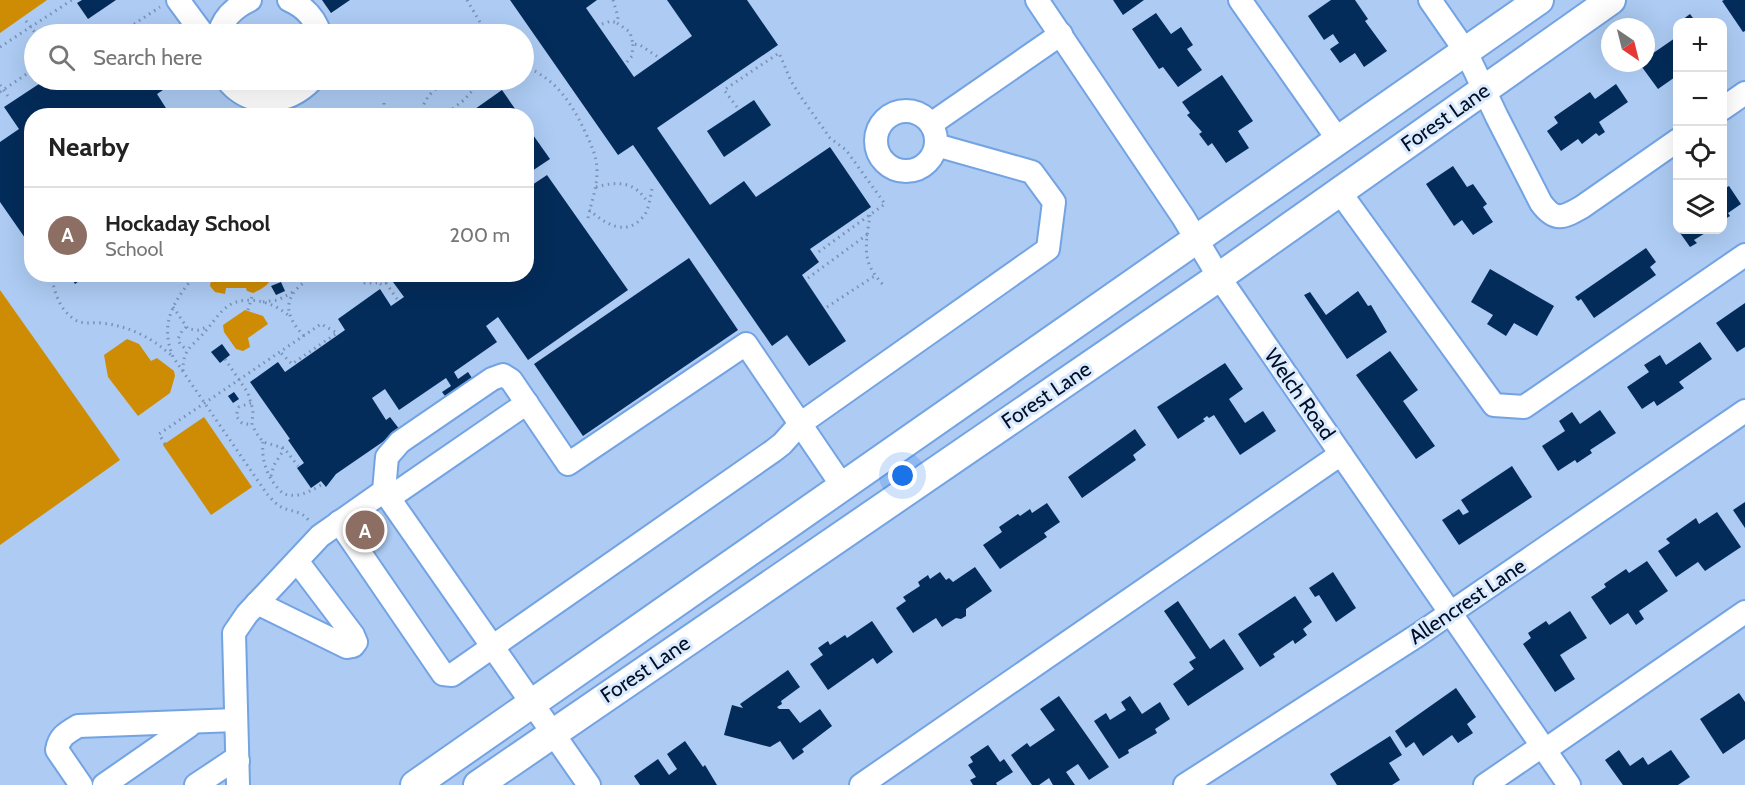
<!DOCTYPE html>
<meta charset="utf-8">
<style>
:root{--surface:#fff;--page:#f6f6f6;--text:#222;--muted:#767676;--line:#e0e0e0;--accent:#ea580c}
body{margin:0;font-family:Cabin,sans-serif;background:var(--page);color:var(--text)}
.controls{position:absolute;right:18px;top:18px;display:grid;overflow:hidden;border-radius:12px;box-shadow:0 6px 24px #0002}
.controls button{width:54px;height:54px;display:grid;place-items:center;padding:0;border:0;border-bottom:2px solid var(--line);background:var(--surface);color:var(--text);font:30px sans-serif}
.compass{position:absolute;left:1601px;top:18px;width:54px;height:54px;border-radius:50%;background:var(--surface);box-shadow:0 6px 24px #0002;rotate:145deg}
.you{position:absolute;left:903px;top:476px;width:21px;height:21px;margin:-15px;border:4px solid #fff;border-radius:50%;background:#1a73e8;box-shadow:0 0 0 9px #1a73e833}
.badge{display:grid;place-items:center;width:39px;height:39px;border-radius:50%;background:var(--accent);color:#fff;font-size:20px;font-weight:700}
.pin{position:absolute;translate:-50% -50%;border:3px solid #fff;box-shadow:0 2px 6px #0006}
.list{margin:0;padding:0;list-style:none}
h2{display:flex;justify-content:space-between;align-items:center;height:78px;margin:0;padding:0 24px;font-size:26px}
h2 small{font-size:20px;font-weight:400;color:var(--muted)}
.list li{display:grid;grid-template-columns:39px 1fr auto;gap:18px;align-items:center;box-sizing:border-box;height:96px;padding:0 24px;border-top:2px solid var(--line)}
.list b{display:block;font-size:22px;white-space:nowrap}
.list p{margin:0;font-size:20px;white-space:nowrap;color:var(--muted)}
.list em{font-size:20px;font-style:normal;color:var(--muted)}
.icon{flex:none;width:33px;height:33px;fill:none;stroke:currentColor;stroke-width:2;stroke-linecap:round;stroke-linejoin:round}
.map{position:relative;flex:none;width:1745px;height:785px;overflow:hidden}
.search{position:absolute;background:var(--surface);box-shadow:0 6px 24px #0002;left:24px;top:24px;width:510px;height:66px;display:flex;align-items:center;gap:15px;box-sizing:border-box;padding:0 21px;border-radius:33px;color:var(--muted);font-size:22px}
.panel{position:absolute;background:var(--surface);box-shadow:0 6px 24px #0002;left:24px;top:108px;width:510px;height:174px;border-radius:24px}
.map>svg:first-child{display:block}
</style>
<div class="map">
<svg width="1745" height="785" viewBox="0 0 1745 785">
<rect width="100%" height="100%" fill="#adcbf3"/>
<!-- green -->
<g fill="#ce8c05">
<polygon points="0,0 47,0 0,33"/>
<path d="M212 275V274L272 275C270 285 262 289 253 293L247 291 246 288H226L225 294 215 292 210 286Z"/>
<polygon points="0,290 120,460 0,545"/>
<polygon points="245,310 263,316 268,324 248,338 250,347 243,351 236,349 224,332 223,325"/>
<polygon points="127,339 139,344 151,361 157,358 174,371 175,376 170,393 138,416 108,377 104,355"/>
<polygon points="204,417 252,487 211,515 163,445"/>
</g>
<!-- building -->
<g fill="#042c5a">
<polygon points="82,0 116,0 88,19 77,3"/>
<polygon points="322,0 350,0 331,13"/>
<polygon points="510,0 597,0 586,8 634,77 692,36 667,0 747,0 778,45 657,128 710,205 744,181 756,197 830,147 871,207 810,249 819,262 802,275 846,341 809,366 787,335 772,346 633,145 618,155"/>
<polygon points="1113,0 1144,0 1123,15"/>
<polygon points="1331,0 1355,0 1368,19 1365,21 1387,51 1364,67 1355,53 1340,63 1330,49 1339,43 1333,34 1324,40 1308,16"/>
<polygon points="1724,0 1745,0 1745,31 1743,32 1722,1"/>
<polygon points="1156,13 1171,34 1181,27 1193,45 1187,49 1202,70 1178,87 1163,67 1159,69 1132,29"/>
<polygon points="1690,14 1696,22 1683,22 1682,20"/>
<polygon points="1678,36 1678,75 1658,89 1639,63 1646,63 1646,58"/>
<polygon points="1222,75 1253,121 1238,131 1249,148 1226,163 1212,143 1208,146 1199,134 1202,132 1187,115 1190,113 1182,102"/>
<polygon points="45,80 178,80 157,94 171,116 32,116 32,248 0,202 0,142 19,129 4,107"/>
<polygon points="1616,84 1628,102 1599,122 1605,132 1599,136 1596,133 1582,144 1578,139 1561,151 1547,131 1558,123 1554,117 1590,92 1595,99"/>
<polygon points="502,90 520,116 465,116"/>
<polygon points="754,100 771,125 724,157 707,131"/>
<polygon points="526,125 550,159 526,175"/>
<polygon points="1453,166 1467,187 1473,184 1487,204 1483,207 1493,222 1473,235 1462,220 1454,226 1426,184"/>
<polygon points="547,175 628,290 528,360 498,317 486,326 497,342 454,372 458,379 468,372 472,378 445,396 442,392 451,386 446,378 399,410 385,389 372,398 386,420 390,417 400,430 336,474 326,487 321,481 311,488 297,468 304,463 288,440 290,439 250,382 278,362 285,372 345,330 338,319 380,289 391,306 404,297 393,282 404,274 451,274 453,277 457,274 526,274 526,189"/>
<polygon points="1729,186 1741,204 1728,213 1730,216 1722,221 1722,190"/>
<polygon points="1678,230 1710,230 1694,240 1697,243 1690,247"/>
<polygon points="1646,248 1656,262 1650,267 1656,275 1594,318 1581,299 1578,301 1575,297"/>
<polygon points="689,258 738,330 583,436 534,364"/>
<polygon points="1490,269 1554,306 1537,336 1514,323 1506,336 1487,324 1493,315 1471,302"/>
<polygon points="69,274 89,274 75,284"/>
<polygon points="281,282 285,291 276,295 271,286"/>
<polygon points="1358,291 1368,306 1371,305 1387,332 1347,359 1304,295 1310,292 1326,315"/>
<polygon points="1745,303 1745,347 1737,352 1716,323"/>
<polygon points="1700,342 1712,359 1679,382 1684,388 1657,406 1654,401 1642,409 1627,387 1649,372 1644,365 1660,355 1666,365"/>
<polygon points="222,344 230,355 220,363 211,352"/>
<polygon points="1390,351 1418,390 1403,401 1435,446 1416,459 1356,375"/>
<polygon points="1225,363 1243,389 1229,399 1245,423 1263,411 1276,431 1240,455 1214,415 1209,418 1207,416 1203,419 1205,421 1178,439 1157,407"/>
<polygon points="234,392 239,399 233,403 228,396"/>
<polygon points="1600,410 1616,433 1590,450 1592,453 1577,463 1575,460 1558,471 1542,446 1565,431 1559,421 1572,412 1580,424"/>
<polygon points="1135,429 1146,445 1133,455 1136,460 1082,498 1068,477"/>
<polygon points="1512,466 1532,497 1459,545 1442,520 1459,509 1463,515 1469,512 1461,500"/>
<polygon points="1745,502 1745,528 1733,510"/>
<polygon points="1047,503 1060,522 1044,533 1047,537 1000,569 983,545 1002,532 999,527 1018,514 1020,516 1030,509 1032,513"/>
<polygon points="1717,512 1741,547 1705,571 1698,562 1676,577 1658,551 1670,543 1666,539 1696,518 1699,524"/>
<polygon points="1647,561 1668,591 1639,611 1644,619 1636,625 1628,613 1610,625 1591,597 1606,587 1604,584 1626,569 1629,573"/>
<polygon points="975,567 992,591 966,609 966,616 961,619 956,618 942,627 936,618 913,633 896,608 906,601 903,597 920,586 918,582 928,575 930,579 940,572 946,580 949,578 953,582"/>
<polygon points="1333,572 1356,608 1336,622 1319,595 1315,597 1309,588"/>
<polygon points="1295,596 1312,622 1303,629 1307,635 1295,644 1293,640 1273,654 1275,657 1260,667 1238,634"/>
<polygon points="1178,601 1210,649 1224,639 1244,669 1188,706 1173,684 1194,669 1189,662 1196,658 1164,611"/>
<polygon points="1570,611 1587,638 1560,655 1575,679 1555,692 1523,644 1531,638 1528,633 1546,621 1549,625"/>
<polygon points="872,621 893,652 877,664 873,658 828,690 810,664 823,655 818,648 828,641 830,645 845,635 847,638"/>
<polygon points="788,670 800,687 781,701 782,704 777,707 779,709 789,709 800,723 820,709 832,726 802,749 804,752 793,760 780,741 770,747 724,735 732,705 743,708 740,704"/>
<polygon points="1456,688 1476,717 1467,724 1473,733 1458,743 1452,735 1423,756 1414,742 1406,748 1395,731"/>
<polygon points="1739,693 1745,702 1745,739 1723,754 1700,719"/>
<polygon points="1059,696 1109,767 1089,780 1078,764 1066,772 1075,785 1053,785 1049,778 1039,785 1032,785 1011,755 1027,743 1030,747 1055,730 1040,709"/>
<polygon points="1130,696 1142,714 1160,702 1170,719 1155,729 1157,733 1128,750 1129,753 1119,759 1094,721 1106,713 1110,720 1126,710 1121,702"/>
<polygon points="1390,736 1402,755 1389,763 1400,780 1392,785 1337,785 1330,774"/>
<polygon points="685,741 703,767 705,765 717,785 640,785 634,776 658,759 669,775 677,769 667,754"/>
<polygon points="988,745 1000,762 1004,759 1013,772 996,783 997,785 973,785 970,780 976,777 968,765 973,762 970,757"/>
<polygon points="1619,750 1630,766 1643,757 1648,765 1671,750 1690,777 1678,785 1623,785 1605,760"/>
</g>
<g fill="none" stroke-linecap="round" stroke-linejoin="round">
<defs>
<g id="minor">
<polyline points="178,0 203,34"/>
<path d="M289 0C305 7 315 18 320 34"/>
<polyline points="1037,0 1183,217 1219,277 1569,785"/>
<polyline points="1240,0 1339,141"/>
<path d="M1430 0 1466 52 1497 117 1541 203C1555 222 1563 218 1582 207L1678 140"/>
<path d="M219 34C223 18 235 7 250 0"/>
<path d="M227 80C250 109 288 105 312 80"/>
<polyline points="1722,109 1745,93"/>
<circle cx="906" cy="141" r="30"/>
<polyline points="931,124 1061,34"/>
<polyline points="1339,191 1494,405 1524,407 1745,255"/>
<polyline points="389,498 527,403"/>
<polyline points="339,522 443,674 452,675 773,451 782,444 800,424 1048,249 1054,202 1032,172 936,145"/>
<polyline points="257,603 347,647 353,646 356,642 353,635 297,561"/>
<polyline points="1545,750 1745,612"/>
<path d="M81 785 57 750C59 737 66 733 78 726L236 720"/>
<polyline points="104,785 189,726 191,722"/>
<polyline points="196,785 232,761 238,761"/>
<polyline points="238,785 234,633 247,614 320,536 384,491"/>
<polyline points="589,785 384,491 387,457 400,442 492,379 503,375 511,380 568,464 746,344 843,487"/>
<polyline points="861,785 1341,454"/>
<polyline points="1185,785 1418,635 1745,411"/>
<polyline points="1485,785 1542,746"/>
</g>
<g id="major">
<polyline points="415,785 1539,0"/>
<polyline points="478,785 1219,277 1611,0"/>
</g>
</defs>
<!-- minor casing -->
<use href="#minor" stroke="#73a3e3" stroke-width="26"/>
<!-- major casing -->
<use href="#major" stroke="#73a3e3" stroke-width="32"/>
<!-- path -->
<g stroke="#7891b4" stroke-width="3" stroke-dasharray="1.5 4.5" stroke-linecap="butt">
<polyline points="467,0 487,34"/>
<polyline points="613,0 618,17 617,23 630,32 633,44 640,45 658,57"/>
<polyline points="26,21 36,34"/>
<polyline points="602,24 611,21 617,23"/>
<polyline points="119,34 160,7"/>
<polyline points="0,47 72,0"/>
<polyline points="627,62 632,56 633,44"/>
<path d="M524 66C557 79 573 105 587 136 593 148 597 159 597 172 597 188 591 203 588 218"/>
<polyline points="483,80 493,84 505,80"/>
<polyline points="0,85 10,99"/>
<polyline points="0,92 34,69"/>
<polyline points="384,103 384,116"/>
<polyline points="737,107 724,90 779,53 791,81 801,97 830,138 846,150 885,204 817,253"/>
<path d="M421 116C424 88 451 75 475 87"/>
<polyline points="443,116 464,100 482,80"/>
<path d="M596 187C618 181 635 181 648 203"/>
<path d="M589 210C606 224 625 237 643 217 650 209 650 195 653 185"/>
<path d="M870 215C868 232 862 254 872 270 875 276 880 281 884 286"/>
<path d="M51 274C54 291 59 309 74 319 82 325 91 322 101 323 129 326 151 337 172 356"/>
<path d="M196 274C174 301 159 322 173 357L267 494C270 497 274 502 278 505 289 513 301 509 309 521"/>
<polyline points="348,274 365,283 377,283"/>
<polyline points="375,274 376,281 382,285 388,281 389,274"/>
<polyline points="808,278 868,234"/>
<polyline points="386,283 397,299"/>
<polyline points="263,302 278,300 293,292"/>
<polyline points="173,307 188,329 198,330 207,327"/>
<polyline points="827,307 876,275"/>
<polyline points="248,310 253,293"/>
<polyline points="186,327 182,331 178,339 180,344 187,350"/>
<path d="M304 336C278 309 287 291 317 274"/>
<polyline points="225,359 248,393 253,410 252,425 257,434 263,442 284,448 298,466"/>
<path d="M183 371C183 350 190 348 202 335 211 326 217 314 228 306 246 294 274 302 289 316"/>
<polyline points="251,403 239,407 236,416 242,423 252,425"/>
<path d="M263 442C261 461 268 481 284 494 298 498 309 492 321 485"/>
<polyline points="165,444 159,434 321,324 337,333 292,364 280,352"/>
<polyline points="271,476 274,465 283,451 282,447"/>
</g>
<!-- minor -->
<use href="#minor" stroke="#fff" stroke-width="22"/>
<!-- major -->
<use href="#major" stroke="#fff" stroke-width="28"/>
</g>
<g text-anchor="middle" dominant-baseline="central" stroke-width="6" stroke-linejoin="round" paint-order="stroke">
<!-- street labels -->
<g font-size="21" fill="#010e25" stroke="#dbebff">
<text transform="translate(1445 117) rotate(-35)">Forest Lane</text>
<text transform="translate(1300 394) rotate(55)">Welch Road</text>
<text transform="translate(1046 395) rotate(-34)">Forest Lane</text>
<text transform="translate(1467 601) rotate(-34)">Allencrest Lane</text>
<text transform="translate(645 669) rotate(-34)">Forest Lane</text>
</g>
</g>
</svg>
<div class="controls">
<button>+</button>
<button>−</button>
<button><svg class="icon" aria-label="locate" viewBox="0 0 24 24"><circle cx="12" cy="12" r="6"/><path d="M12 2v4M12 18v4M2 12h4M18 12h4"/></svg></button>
<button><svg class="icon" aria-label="layers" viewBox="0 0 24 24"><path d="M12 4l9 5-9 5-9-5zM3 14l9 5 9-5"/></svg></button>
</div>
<svg class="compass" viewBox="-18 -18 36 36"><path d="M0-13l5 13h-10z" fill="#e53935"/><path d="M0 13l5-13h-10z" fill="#767676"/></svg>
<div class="you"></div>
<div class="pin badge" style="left:365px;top:530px;background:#8d6e63">A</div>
<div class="search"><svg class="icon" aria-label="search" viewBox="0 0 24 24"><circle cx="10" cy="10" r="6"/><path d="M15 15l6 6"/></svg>Search here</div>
<section class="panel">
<h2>Nearby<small></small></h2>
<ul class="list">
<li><span class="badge" style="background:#8d6e63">A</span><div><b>Hockaday School</b><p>School</p></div><em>200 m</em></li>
</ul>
</section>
</div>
